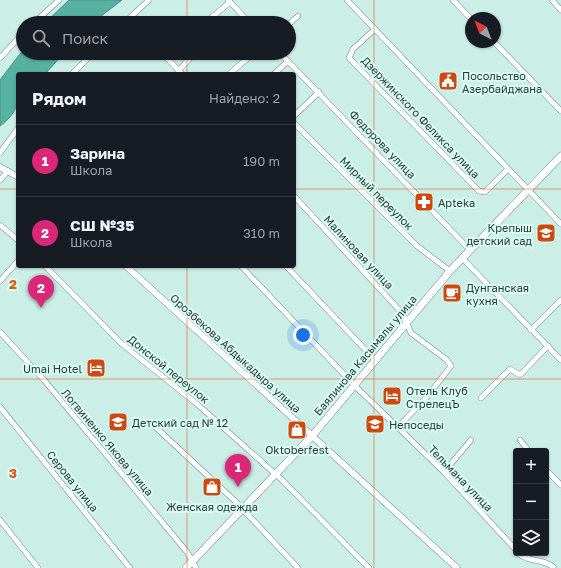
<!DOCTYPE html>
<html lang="ru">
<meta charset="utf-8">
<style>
:root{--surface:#171b24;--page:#20242c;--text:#f1f3f6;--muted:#9ea1a6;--line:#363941;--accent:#db2777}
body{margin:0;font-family:"Golos Text",sans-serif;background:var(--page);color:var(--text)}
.controls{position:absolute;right:12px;bottom:12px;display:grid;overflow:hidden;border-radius:4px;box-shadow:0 1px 3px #0004}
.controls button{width:36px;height:36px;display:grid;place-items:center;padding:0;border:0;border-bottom:1px solid var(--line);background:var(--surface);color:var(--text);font:20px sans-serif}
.compass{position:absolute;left:465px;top:12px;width:36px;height:36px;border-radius:50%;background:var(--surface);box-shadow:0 1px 3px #0004;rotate:318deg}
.you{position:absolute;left:303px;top:335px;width:14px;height:14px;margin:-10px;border:3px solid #fff;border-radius:50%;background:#1a73e8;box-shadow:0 0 0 6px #1a73e833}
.badge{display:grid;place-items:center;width:26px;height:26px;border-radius:50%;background:var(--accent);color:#fff;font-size:13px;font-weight:700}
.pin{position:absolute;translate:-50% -33px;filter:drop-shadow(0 1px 2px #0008)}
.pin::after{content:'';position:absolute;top:21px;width:14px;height:12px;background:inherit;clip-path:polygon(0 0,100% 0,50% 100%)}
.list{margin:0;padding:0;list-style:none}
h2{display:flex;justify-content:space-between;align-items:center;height:52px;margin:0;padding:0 16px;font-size:17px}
h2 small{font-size:13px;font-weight:400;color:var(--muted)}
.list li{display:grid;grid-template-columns:26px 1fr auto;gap:12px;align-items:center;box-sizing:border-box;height:72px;padding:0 16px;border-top:1px solid var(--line)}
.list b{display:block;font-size:15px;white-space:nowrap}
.list p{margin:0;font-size:13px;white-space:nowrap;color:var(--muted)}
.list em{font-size:13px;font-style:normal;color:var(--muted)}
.icon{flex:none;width:22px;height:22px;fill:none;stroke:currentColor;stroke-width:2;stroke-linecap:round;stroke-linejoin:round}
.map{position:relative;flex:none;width:561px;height:568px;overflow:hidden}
.search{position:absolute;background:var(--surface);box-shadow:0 1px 3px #0004;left:16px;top:16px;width:280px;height:44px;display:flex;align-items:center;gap:10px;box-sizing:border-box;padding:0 14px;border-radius:22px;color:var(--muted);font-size:15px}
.panel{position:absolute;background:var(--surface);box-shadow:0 1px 3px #0004;left:16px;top:72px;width:280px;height:196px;border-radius:4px}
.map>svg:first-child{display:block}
</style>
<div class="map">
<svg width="561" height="568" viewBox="0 0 561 568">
<rect width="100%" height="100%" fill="#cbeee6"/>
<!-- water -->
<g fill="#57b1a0" stroke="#4a8d80">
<polygon points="69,0 122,0 92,23 45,23"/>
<path d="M23 50V53H64L45 74H18C18 99 22 109 0 126V80Z"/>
</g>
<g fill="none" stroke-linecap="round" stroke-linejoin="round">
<defs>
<g id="minor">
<polyline points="228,0 250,23"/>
<polyline points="347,0 561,224"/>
<polyline points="453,0 471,19"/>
<polyline points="552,0 561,10"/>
<polyline points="34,23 59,0"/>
<polyline points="124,23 149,0"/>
<polyline points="205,23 230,2"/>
<polyline points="289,24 298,16"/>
<polyline points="375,29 353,49 349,58 479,191 485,192 508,169"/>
<polyline points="494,42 561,111"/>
<polyline points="162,53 182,74"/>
<polyline points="280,53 470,250"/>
<polyline points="0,58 23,33"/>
<polyline points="178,71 195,53"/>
<polyline points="72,74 93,53"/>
<polyline points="229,74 254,53"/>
<polyline points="274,74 288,61"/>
<polyline points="294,116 319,92"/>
<polyline points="294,123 417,246 450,271"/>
<polyline points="0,153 18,128"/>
<polyline points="0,180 8,171"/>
<polyline points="294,196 403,314 411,333 447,360 451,366 426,398 397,428"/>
<polyline points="0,225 18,240"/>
<polyline points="462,258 561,360"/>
<polyline points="45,266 122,344 197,404 282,480 369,568"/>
<polyline points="241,266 354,385 444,472 516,550"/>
<polyline points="286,266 375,360"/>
<polyline points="0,281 18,261"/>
<polyline points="531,330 561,300"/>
<polyline points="0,332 44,380 187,552 196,568"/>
<polyline points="481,398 510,369 520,375 548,346"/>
<polyline points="0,407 130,568"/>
<polyline points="151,423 235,501 298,568"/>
<polyline points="520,440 529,451"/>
<polyline points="546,470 561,485"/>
<polyline points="444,472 471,440"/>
<polyline points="0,520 38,568"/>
<path d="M518 553C528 563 545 558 554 568"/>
</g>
<g id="tertiary">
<polyline points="0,167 18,177"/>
<polyline points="126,266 457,568"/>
</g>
<polyline id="secondary" points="186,568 312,436 450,271 561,156"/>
</defs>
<!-- minor casing -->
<use href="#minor" stroke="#6b8c85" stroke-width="6"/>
<!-- tertiary casing -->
<use href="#tertiary" stroke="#6b8c85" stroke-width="7"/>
<!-- secondary casing -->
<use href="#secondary" stroke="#6b8c85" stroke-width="8"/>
<!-- minor -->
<use href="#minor" stroke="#fff" stroke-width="5"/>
<!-- tertiary -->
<use href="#tertiary" stroke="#fff" stroke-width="6"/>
<!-- secondary -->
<use href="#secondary" stroke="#fff" stroke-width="7"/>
</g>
<!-- grid -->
<path fill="none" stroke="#df570e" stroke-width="1" stroke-opacity="0.55" d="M187 0V23M374 0V568M187 53V74M0 189H18M294 189H561M187 266V568M0 379H561"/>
<!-- icons -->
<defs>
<symbol id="civic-square" viewBox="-11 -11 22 22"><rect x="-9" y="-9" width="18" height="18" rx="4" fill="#ce480f" stroke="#d8fbf3"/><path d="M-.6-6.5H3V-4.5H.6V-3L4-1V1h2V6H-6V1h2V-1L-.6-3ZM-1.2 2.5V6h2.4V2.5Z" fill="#fff"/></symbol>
<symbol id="pharmacy-square" viewBox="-11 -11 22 22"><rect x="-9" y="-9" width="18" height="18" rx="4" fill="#ce480f" stroke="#d8fbf3"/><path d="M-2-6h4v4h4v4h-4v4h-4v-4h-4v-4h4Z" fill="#fff"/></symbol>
<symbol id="school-square" viewBox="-11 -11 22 22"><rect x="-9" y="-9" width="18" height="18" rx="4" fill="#ce480f" stroke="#d8fbf3"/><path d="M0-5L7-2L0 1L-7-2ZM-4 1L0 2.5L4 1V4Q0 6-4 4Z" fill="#fff"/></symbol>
<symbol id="cafe-square" viewBox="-11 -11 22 22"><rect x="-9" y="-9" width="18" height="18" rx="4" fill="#ce480f" stroke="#d8fbf3"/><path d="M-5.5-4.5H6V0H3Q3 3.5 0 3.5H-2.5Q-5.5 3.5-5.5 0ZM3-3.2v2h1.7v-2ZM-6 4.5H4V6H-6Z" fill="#fff"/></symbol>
<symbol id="hotel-square" viewBox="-11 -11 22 22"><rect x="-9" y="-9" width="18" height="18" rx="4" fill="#ce480f" stroke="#d8fbf3"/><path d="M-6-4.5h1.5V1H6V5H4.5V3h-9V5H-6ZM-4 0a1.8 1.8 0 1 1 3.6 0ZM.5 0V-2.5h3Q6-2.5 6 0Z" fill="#fff"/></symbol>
<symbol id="shop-square" viewBox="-11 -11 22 22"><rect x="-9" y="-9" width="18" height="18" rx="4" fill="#ce480f" stroke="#d8fbf3"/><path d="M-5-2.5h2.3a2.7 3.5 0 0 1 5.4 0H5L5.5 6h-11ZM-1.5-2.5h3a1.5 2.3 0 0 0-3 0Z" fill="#fff"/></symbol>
</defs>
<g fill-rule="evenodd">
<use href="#civic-square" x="437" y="70" width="22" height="22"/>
<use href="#pharmacy-square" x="413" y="191" width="22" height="22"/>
<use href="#school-square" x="535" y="222" width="22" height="22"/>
<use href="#cafe-square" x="441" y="282" width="22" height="22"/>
<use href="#hotel-square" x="85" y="357" width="22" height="22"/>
<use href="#hotel-square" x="381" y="385" width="22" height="22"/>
<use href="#school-square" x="107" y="411" width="22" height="22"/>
<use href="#school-square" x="364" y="413" width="22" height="22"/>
<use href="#shop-square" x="286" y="419" width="22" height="22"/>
<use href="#shop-square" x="201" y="476" width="22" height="22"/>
</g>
<g text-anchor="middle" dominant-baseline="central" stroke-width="4" stroke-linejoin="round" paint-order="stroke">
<!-- poi labels -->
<g font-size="11" fill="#2c3936" stroke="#d8fbf3" text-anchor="start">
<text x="462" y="75">Посольство<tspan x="462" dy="13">Азербайджана</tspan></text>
<text x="438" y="202">Apteka</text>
<text x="532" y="227" text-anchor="end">Крепыш<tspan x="532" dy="13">детский сад</tspan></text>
<text x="466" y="287">Дунганская<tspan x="466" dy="13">кухня</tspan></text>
<text x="82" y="368" text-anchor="end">Umai Hotel</text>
<text x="406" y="390">Отель Клуб<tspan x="406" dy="13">СтрелецЪ</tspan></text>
<text x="132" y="422">Детский сад № 12</text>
<text x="389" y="424">Непоседы</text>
<text x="297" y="449" text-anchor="middle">Oktoberfest</text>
<text x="212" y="506" text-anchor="middle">Женская одежда</text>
</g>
<!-- street labels -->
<g font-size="11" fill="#2c3936" stroke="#d8fbf3">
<text transform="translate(421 117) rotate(46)">Дзержинского Феликса улица</text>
<text transform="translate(383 144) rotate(46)">Федорова улица</text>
<text transform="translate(377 193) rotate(45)">Мирный переулок</text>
<text transform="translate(359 252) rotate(47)">Малиновая улица</text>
<text transform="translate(236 353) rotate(42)">Орозбекова Абдыкадыра улица</text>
<text transform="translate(365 355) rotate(-50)">Баялинова Касымалы улица</text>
<text transform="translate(169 369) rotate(39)">Донской переулок</text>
<text transform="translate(108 442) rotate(50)">Логвиненко Якова улица</text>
<text transform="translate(461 478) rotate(46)">Тельмана улица</text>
<text transform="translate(73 481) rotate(51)">Серова улица</text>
</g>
</g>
<g font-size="13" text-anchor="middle" font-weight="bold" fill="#df570e" stroke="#d8fbf3" stroke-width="4" stroke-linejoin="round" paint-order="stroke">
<text x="13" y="289">2</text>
<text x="13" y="478">3</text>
</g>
</svg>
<div class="controls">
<button>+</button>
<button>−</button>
<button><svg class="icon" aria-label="layers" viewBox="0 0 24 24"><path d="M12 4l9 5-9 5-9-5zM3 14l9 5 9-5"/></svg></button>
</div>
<svg class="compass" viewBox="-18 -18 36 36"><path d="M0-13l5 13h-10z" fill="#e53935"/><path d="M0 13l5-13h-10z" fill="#9ea1a6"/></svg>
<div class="you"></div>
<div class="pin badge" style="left:238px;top:487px">1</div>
<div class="pin badge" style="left:41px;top:308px">2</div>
<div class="search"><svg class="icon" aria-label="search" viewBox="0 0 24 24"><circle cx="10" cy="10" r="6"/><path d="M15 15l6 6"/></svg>Поиск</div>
<section class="panel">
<h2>Рядом<small>Найдено: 2</small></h2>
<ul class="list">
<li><span class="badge">1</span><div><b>Зарина</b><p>Школа</p></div><em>190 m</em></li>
<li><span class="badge">2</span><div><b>СШ №35</b><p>Школа</p></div><em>310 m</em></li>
</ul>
</section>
</div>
